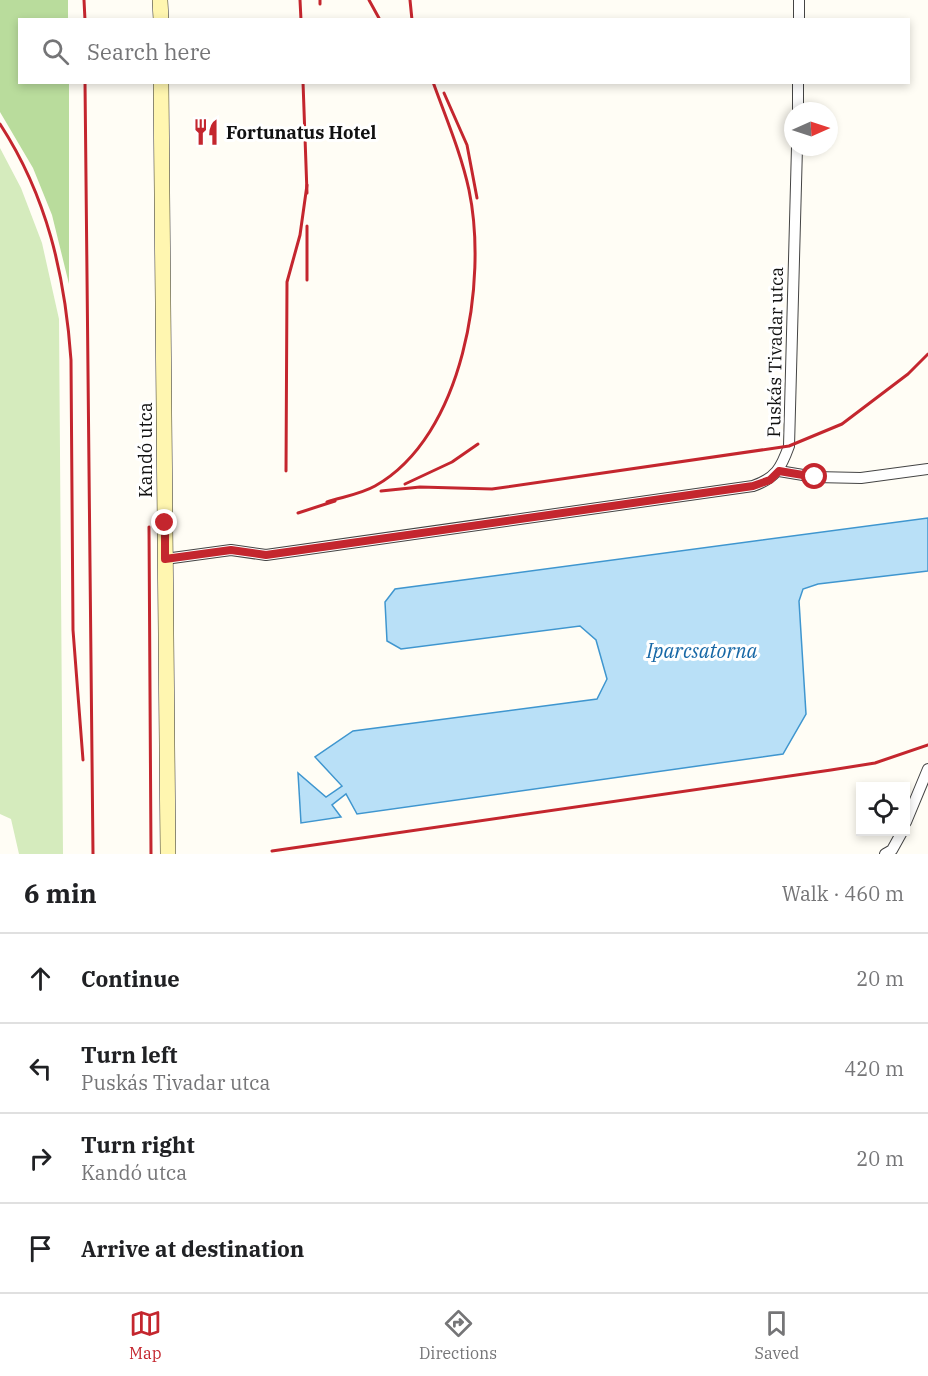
<!DOCTYPE html>
<meta charset="utf-8">
<style>
:root{--surface:#fff;--page:#f6f6f6;--text:#202124;--muted:#757577;--line:#e0e0e0;--accent:#c4262e}
body{margin:0;font-family:"IBM Plex Serif",serif;background:var(--page);color:var(--text)}
.controls{position:absolute;right:18px;bottom:18px;display:grid;overflow:hidden;border-radius:0px;box-shadow:0 3px 9px #0003}
.controls button{width:54px;height:54px;display:grid;place-items:center;padding:0;border:0;border-bottom:2px solid var(--line);background:var(--surface);color:var(--text);font:30px sans-serif}
.compass{position:absolute;left:784px;top:102px;width:54px;height:54px;border-radius:50%;background:var(--surface);box-shadow:0 3px 9px #0003;rotate:87deg}
.stop{position:absolute;width:18px;height:18px;margin:-14px;border:4px solid #c4262e;border-radius:50%;background:#fff}
.stop.end{background:#c4262e;border-color:#fff;box-shadow:0 2px 6px #0008}
.list{margin:0;padding:0;list-style:none}
h2{display:flex;justify-content:space-between;align-items:center;height:78px;margin:0;padding:0 24px;font-size:26px}
h2 small{font-size:20px;font-weight:400;color:var(--muted)}
.list li{display:grid;grid-template-columns:39px 1fr auto;gap:18px;align-items:center;box-sizing:border-box;height:90px;padding:0 24px;border-top:2px solid var(--line)}
.list b{display:block;font-size:22px;white-space:nowrap}
.list p{margin:0;font-size:20px;white-space:nowrap;color:var(--muted)}
.list em{font-size:20px;font-style:normal;color:var(--muted)}
.icon{flex:none;width:33px;height:33px;fill:none;stroke:currentColor;stroke-width:2;stroke-linecap:round;stroke-linejoin:round}
.map{position:relative;flex:none;width:928px;height:854px;overflow:hidden}
.search{position:absolute;background:var(--surface);box-shadow:0 3px 9px #0003;left:18px;right:18px;top:18px;height:66px;display:flex;align-items:center;gap:15px;box-sizing:border-box;padding:0 21px;border-radius:0px;color:var(--muted);font-size:22px}
.sheet{height:438px;background:var(--surface)}
nav{display:flex;justify-content:space-around;align-items:center;box-sizing:border-box;height:84px;border-top:2px solid var(--line);background:var(--surface);font-size:16px;color:var(--muted)}
nav a{display:grid;justify-items:center;gap:3px}
nav .on{color:var(--accent)}
.map>svg:first-child{display:block}
</style>
<div class="map">
<svg width="928" height="854" viewBox="0 0 928 854">
<rect width="100%" height="100%" fill="#fffdf5"/>
<!-- green -->
<polygon fill="#d5ebbd" points="0,148 21,188 42,243 59,319 63,854 19,854 11,819 0,814"/>
<!-- forest -->
<polygon fill="#b9dc9c" points="0,0 68,0 68,19 20,20 20,82 69,83 69,284 52,215 33,168 0,112"/>
<!-- water -->
<polygon fill="#b9e0f7" stroke="#3f96cf" stroke-width="1.5" points="928,518 928,571 818,584 803,589 799,601 806,714 783,754 357,814 346,794 332,805 341,817 301,823 298,773 326,797 342,786 315,757 353,731 597,699 607,679 596,640 580,626 401,649 387,641 385,602 395,589"/>
<g fill="none" stroke-linecap="round" stroke-linejoin="round">
<defs>
<g id="street">
<polyline points="799,20 799,0"/>
<polyline points="798,111 798,82"/>
<polyline points="779,471 815,477 861,478 928,469"/>
<path d="M165 559 231 550 266 555 753 486C776 478 781 468 789 446L797 147"/>
<polyline points="906,822 928,769"/>
<polyline points="885,854 892,850 902,832"/>
</g>
<g id="secondary">
<polyline points="160,0 161,20"/>
<polyline points="161,82 168,854"/>
</g>
</defs>
<!-- street casing -->
<use href="#street" stroke="#444" stroke-width="12"/>
<!-- secondary casing -->
<use href="#secondary" stroke="#333" stroke-width="16"/>
<!-- street -->
<use href="#street" stroke="#fff" stroke-width="10"/>
<!-- secondary -->
<use href="#secondary" stroke="#fff6b0" stroke-width="15"/>
<!-- rail -->
<g stroke="#c4262e" stroke-width="3">
<polyline points="84,0 85,20"/>
<polyline points="300,0 301,20"/>
<polyline points="320,0 320,4"/>
<polyline points="369,0 380,20"/>
<polyline points="410,0 412,20"/>
<polyline points="85,82 93,854"/>
<polyline points="303,82 307,193"/>
<polyline points="444,93 467,145 477,198"/>
<path d="M0 124C47 196 65 275 71 360L73 630 83 760"/>
<polyline points="307,226 307,280"/>
<polyline points="286,471 287,282 300,235 307,185"/>
<polyline points="405,484 452,462 478,444"/>
<polyline points="381,491 420,487 492,489 789,446 842,424 908,374 928,354"/>
<path d="M327 502C342 497 361 494 375 486 464 436 488 281 469 190 461 153 446 118 433 82"/>
<polyline points="298,513 335,501"/>
<polyline points="149,527 151,854"/>
<polyline points="272,851 831,770 875,763 928,745"/>
</g>
</g>
<g fill="none" stroke-linecap="round" stroke-linejoin="round">
<!-- route -->
<polyline stroke="#c4262e" stroke-width="8" points="165,523 165,559 231,550 266,555 753,486 770,480 779,471 815,477"/>
</g>
<!-- icons -->
<defs>
<symbol id="restaurant-bare" viewBox="-9 -9 18 18"><path d="M-5-6h1v4h1v-4h1v4h1v-4h1v5L-1.5 .5V6h-2V.5L-5-1ZM5-6V6H3V1.5H1.5Q1.5-4 5-6Z" fill="#c4262e" stroke="#fff" stroke-width="2.5" paint-order="stroke"/></symbol>
</defs>
<g fill-rule="evenodd">
<use href="#restaurant-bare" x="187" y="113" width="38" height="38"/>
</g>
<g text-anchor="middle" dominant-baseline="central" stroke-width="6" stroke-linejoin="round" paint-order="stroke">
<!-- poi labels -->
<g font-size="18" font-weight="bold" fill="#111" stroke="#fff" text-anchor="start">
<text x="226" y="132">Fortunatus Hotel</text>
</g>
<!-- street labels -->
<g font-size="18" fill="#111" stroke="#fff">
<text transform="translate(775 352) rotate(-89)">Puskás Tivadar utca</text>
<text transform="translate(145 450) rotate(-90)">Kandó utca</text>
</g>
<!-- water labels -->
<g font-size="20" font-style="italic" fill="#1768a6" stroke="#fff">
<text x="702" y="650">Iparcsatorna</text>
</g>
</g>
</svg>
<div class="controls">
<button><svg class="icon" aria-label="locate" viewBox="0 0 24 24"><circle cx="12" cy="12" r="6"/><path d="M12 2v4M12 18v4M2 12h4M18 12h4"/></svg></button>
</div>
<svg class="compass" viewBox="-18 -18 36 36"><path d="M0-13l5 13h-10z" fill="#e53935"/><path d="M0 13l5-13h-10z" fill="#757577"/></svg>
<div class="stop" style="left:815px;top:477px"></div>
<div class="stop end" style="left:165px;top:523px"></div>
<div class="search"><svg class="icon" aria-label="search" viewBox="0 0 24 24"><circle cx="10" cy="10" r="6"/><path d="M15 15l6 6"/></svg>Search here</div>
</div>
<section class="sheet">
<h2>6 min<small>Walk · 460 m</small></h2>
<ul class="list">
<li><svg class="icon" aria-label="ahead" viewBox="0 0 24 24"><path d="M12 20V5M6 11l6-6 6 6"/></svg><div><b>Continue</b></div><em>20 m</em></li>
<li><svg class="icon" aria-label="left" viewBox="0 0 24 24"><path d="M17 20v-9H6M10 6l-5 5 5 5"/></svg><div><b>Turn left</b><p>Puskás Tivadar utca</p></div><em>420 m</em></li>
<li><svg class="icon" aria-label="right" viewBox="0 0 24 24"><path d="M7 20v-9h11M14 6l5 5-5 5"/></svg><div><b>Turn right</b><p>Kandó utca</p></div><em>20 m</em></li>
<li><svg class="icon" aria-label="arrive" viewBox="0 0 24 24"><path d="M6 21V4h12l-3 4 3 4H6"/></svg><div><b>Arrive at destination</b></div></li>
</ul>
</section>
<nav>
<a class="on"><svg class="icon" aria-label="map" viewBox="0 0 24 24"><path d="M3 6l6-2 6 2 6-2v14l-6 2-6-2-6 2zM9 4v14M15 6v14"/></svg>Map</a>
<a><svg class="icon" aria-label="directions" viewBox="0 0 24 24"><path d="M12 3l9 9-9 9-9-9zM9 14v-3h6M13 9l2 2-2 2"/></svg>Directions</a>
<a><svg class="icon" aria-label="saved" viewBox="0 0 24 24"><path d="M7 4h10v16l-5-4-5 4z"/></svg>Saved</a>
</nav>
